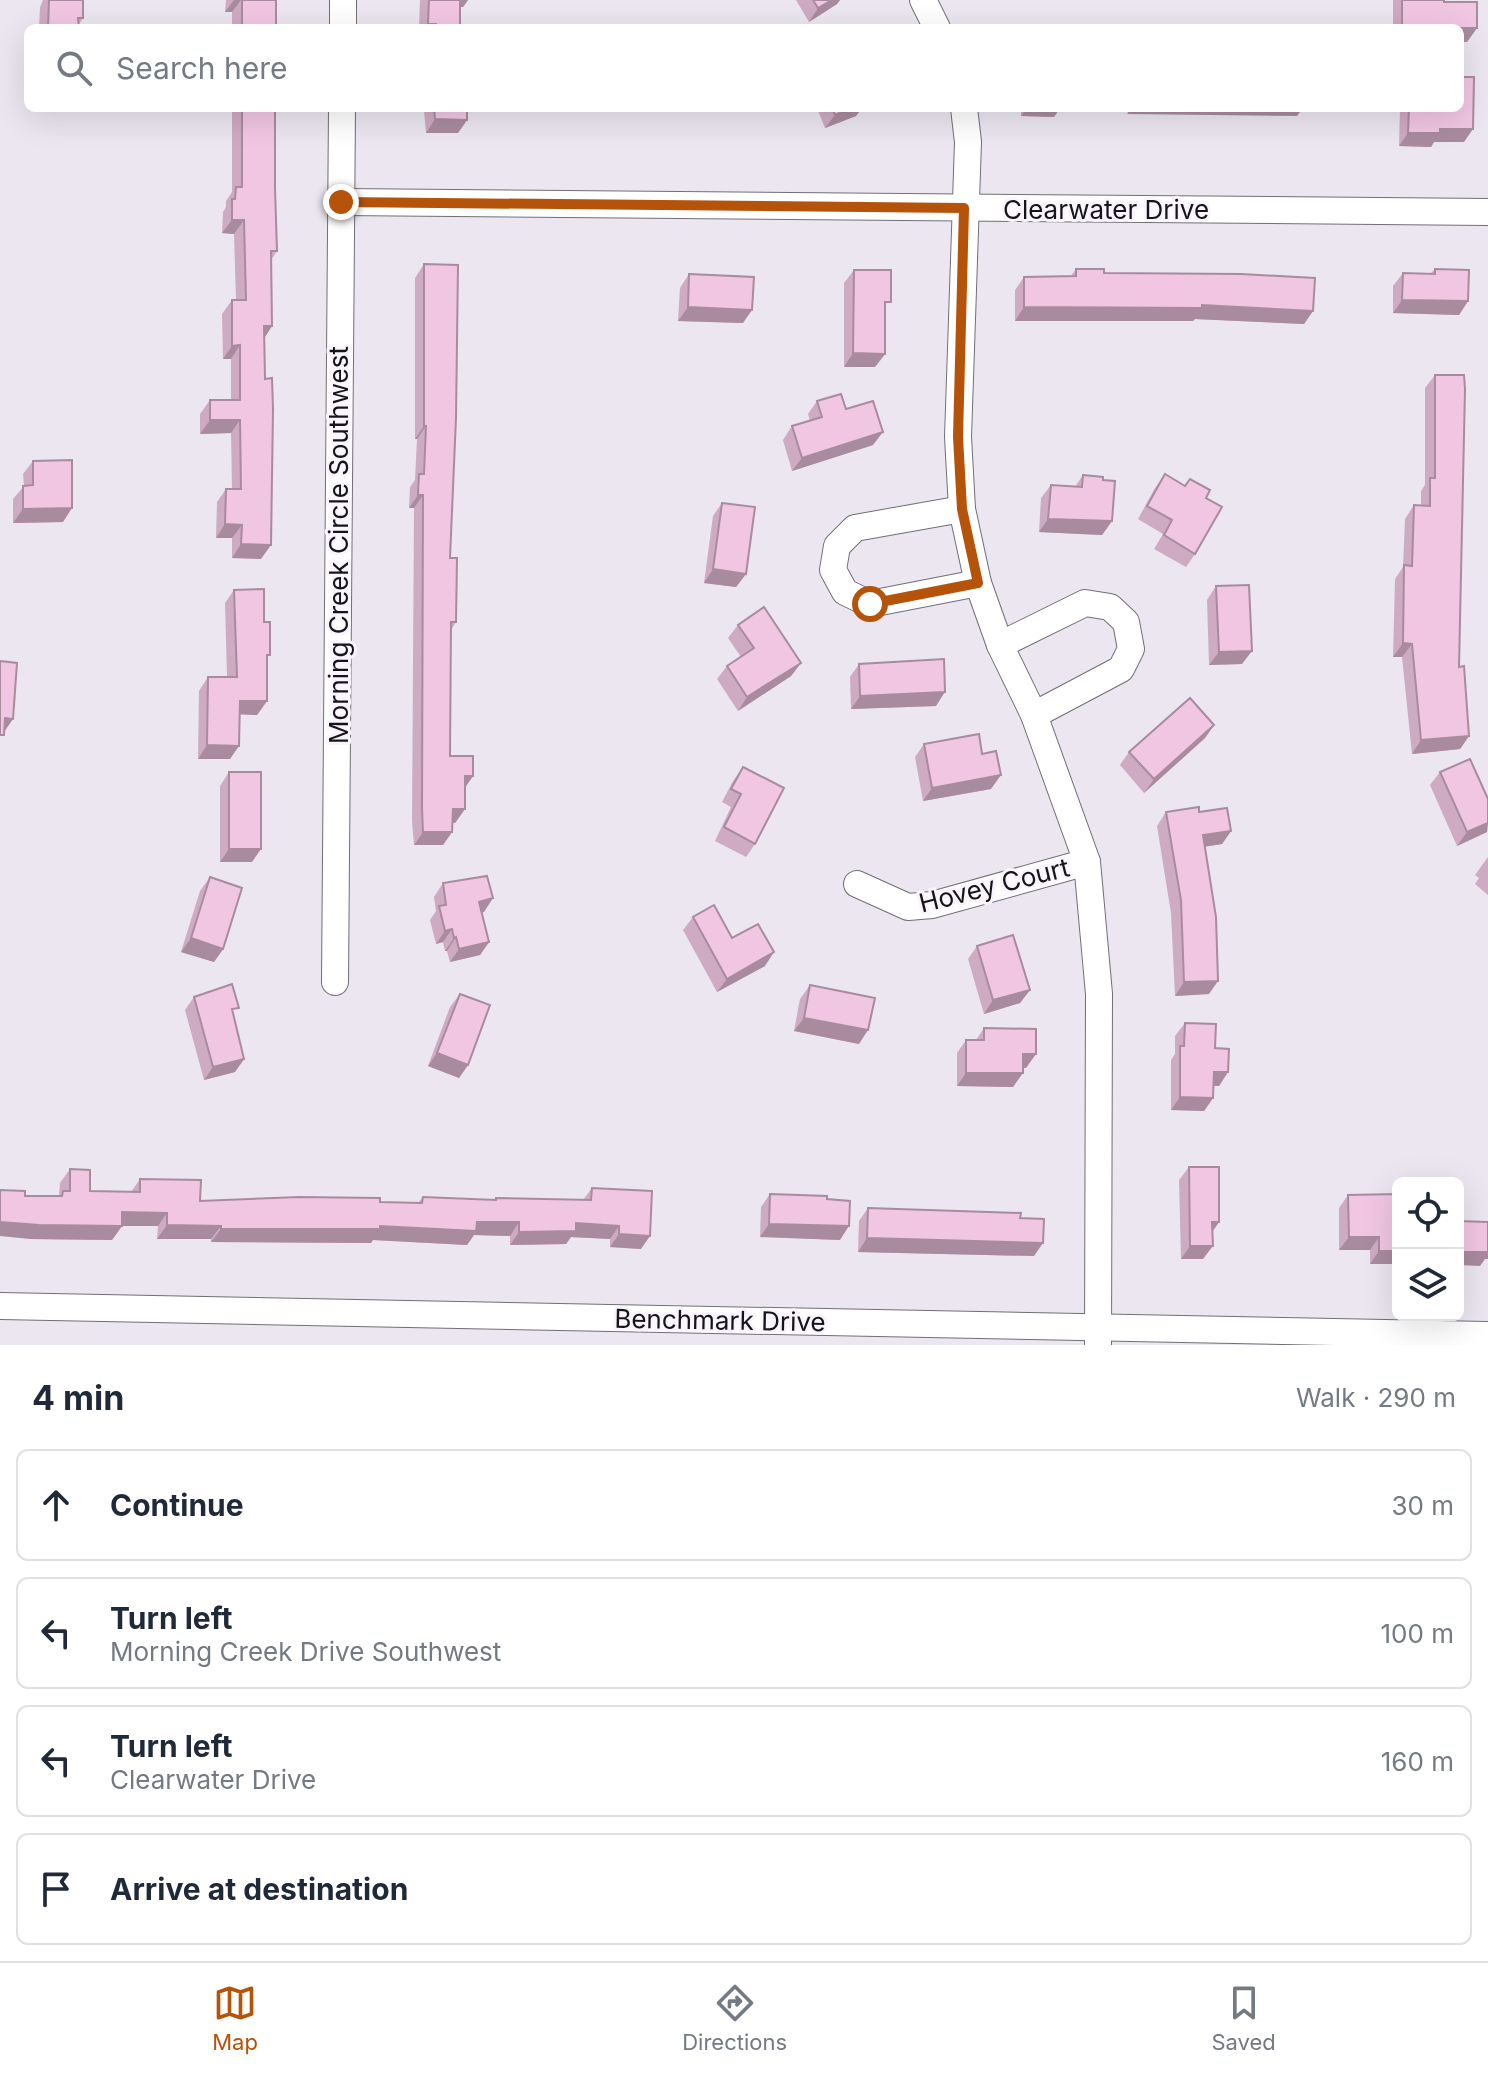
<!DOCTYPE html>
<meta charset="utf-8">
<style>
:root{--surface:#fff;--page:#f2f2f3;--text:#1f2937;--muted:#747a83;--line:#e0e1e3;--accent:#b45309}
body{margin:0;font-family:Inter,sans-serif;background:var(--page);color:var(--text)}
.controls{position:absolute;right:24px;bottom:24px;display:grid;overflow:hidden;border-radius:12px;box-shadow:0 8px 32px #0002}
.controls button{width:72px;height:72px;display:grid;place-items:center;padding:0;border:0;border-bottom:2px solid var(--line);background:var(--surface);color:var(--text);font:40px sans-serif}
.stop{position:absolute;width:24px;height:24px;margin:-18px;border:6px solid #b45309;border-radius:50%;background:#fff}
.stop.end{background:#b45309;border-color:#fff;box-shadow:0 2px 8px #0008}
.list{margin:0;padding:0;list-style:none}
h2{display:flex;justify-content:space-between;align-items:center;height:104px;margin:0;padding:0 32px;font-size:34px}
h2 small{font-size:26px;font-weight:400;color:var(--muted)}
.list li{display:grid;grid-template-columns:52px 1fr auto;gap:24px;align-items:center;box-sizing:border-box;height:112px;margin:0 16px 16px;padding:0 16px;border:2px solid var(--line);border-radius:12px}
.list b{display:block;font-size:30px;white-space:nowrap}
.list p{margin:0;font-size:26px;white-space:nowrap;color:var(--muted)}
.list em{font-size:26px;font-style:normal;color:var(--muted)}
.icon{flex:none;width:44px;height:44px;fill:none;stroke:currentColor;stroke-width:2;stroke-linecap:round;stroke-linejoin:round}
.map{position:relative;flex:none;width:1488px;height:1345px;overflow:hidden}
.search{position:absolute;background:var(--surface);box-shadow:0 8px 32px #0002;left:24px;right:24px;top:24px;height:88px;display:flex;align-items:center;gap:20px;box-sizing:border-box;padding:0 28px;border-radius:12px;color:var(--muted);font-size:30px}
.sheet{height:616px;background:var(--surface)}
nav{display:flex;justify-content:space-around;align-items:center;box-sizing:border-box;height:112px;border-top:2px solid var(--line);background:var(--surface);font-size:22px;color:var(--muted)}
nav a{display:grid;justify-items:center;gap:4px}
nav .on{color:var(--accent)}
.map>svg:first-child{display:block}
</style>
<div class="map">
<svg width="1488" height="1345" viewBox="0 0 1488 1345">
<rect width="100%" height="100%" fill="#ebe6f0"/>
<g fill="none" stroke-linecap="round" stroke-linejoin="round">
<defs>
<g id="street">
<polyline points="923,0 937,28"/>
<polyline points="343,28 343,0"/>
<polyline points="964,108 968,142 958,437 962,509 978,583 1000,645 1034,715 1087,862 1099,994 1098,1345"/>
<polyline points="341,202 1488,212"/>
<polyline points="962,509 855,528 837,546 833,570 845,592 870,604 978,583"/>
<polyline points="1000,645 1085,603 1110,607 1126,622 1131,649 1121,669 1034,715"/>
<polyline points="857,884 908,907 932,905 1087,862"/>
<polyline points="335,982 342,108"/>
<polyline points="0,1306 1488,1335"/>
</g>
</defs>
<!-- street casing -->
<use href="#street" stroke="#726e76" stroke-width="28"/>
<!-- street -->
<use href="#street" stroke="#fff" stroke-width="26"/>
</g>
<!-- wall -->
<g fill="#cfaac3">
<polygon points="43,0 83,0 83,18 79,24 79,28 39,28 40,7"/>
<polygon points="226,0 276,0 276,28 232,28 232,12 225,12"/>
<polygon points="420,0 468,0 463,7 460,7 460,28 419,28"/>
<polygon points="796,0 840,0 837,4 809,22"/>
<polygon points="1393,0 1444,0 1444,2 1477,2 1477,28 1467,42 1460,42 1460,28 1393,28"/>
<polygon points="232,108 275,108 275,188 277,251 271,260 272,326 264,338 261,559 232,558 232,538 216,538 217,502 226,489 232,489 231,433 200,434 200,414 210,400 231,400 231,359 223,359 222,314 232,300 236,300 234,234 222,233 223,212 226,207 226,201 232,192"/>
<polygon points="417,108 467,108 467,120 458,133 426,133 424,111 417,111"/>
<polygon points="817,108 862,108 856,116 825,128"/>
<polygon points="1021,108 1089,108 1087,111 1058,111 1054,117 1021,116"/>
<polygon points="1400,108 1460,108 1464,142 1434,142 1431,147 1399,146"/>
<polygon points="424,264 456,622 451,630 450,756 473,776 465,788 465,809 455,823 452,823 452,832 443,845 414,845 412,821 414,508 409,508 410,487 415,480 417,439 415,439 415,278"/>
<polygon points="1076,269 1104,273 1313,311 1304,324 1195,319 1193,321 1015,321 1015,290 1024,277 1071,276"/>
<polygon points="1435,269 1468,301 1459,315 1393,313 1393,286 1403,273 1431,273"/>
<polygon points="854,270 885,310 885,354 875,367 844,367 844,283"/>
<polygon points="689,274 743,323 678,321 680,288"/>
<polygon points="1435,375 1459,667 1469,736 1460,749 1412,754 1402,657 1393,657 1395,579 1403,567 1405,519 1414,505 1421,506 1421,491 1425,485 1425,388"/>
<polygon points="817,401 846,409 873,445 792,471 783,440 792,426 810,421 808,414"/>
<polygon points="33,461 63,522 13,523 13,499 24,486 23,474"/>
<polygon points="1165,474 1206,498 1195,554 1186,567 1154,549 1163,534 1138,519 1155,488"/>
<polygon points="1083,475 1103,480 1112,521 1102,535 1039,532 1041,498 1051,485 1075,487"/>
<polygon points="722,503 746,574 736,587 704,583 713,516"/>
<polygon points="1216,586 1242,664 1209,665 1207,600"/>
<polygon points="234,590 264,622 267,659 267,701 257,715 240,714 230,759 198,759 199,691 208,677 227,677 225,603"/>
<polygon points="738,625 801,663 791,676 738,711 717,679 727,666 741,657 728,638"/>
<polygon points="859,664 936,706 851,709 850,677"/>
<polygon points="1214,725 1205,738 1144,793 1120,765 1129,752"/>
<polygon points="924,744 982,754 991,789 923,801 915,757"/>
<polygon points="743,767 755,844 746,857 715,841 731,807 722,802 733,781"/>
<polygon points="229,772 252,862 220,862 220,786"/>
<polygon points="1440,772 1488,799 1487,832 1457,846 1430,785"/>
<polygon points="1166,812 1199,812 1231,831 1222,844 1205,847 1209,994 1175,996 1171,913 1157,826"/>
<polygon points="1488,857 1488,895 1475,884 1479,878 1475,875"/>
<polygon points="210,877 223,949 214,962 181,952 200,891"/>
<polygon points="443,883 484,912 482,912 489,942 480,955 450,962 447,951 445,951 443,942 436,944 430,920 436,911 434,897"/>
<polygon points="693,917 732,938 765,966 717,992 683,930"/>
<polygon points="977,946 1030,990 1020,1003 984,1014 968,959"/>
<polygon points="810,985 859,1044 794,1031 800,999"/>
<polygon points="460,994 468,1065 459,1078 428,1066 450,1007"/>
<polygon points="194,997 233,1015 244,1059 235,1072 204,1080 185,1010"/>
<polygon points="1185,1023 1215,1048 1228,1072 1219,1086 1214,1086 1213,1098 1204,1111 1171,1110 1171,1060 1175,1054 1175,1036"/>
<polygon points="984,1028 1026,1068 1023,1068 1013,1087 957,1086 957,1053 966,1040 976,1040"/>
<polygon points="1189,1167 1219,1222 1212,1232 1203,1259 1181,1259 1179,1180"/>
<polygon points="70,1169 90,1191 131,1192 140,1179 200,1201 418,1203 423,1197 495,1200 496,1198 583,1200 592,1188 641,1249 610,1247 610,1239 571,1237 566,1244 510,1245 510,1236 474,1235 467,1245 373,1240 371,1243 211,1242 211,1239 157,1239 158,1226 122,1226 112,1240 30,1239 25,1196 59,1196 60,1183"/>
<polygon points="770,1194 827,1199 840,1240 760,1237 761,1207"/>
<polygon points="1348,1195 1398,1264 1370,1264 1370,1250 1339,1250 1339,1208"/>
<polygon points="868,1208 1020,1218 1034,1256 858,1252 859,1221"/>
</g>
<!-- shaded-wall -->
<g fill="#a98b9f">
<polygon points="234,0 241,0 232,12 225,12"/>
<polygon points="456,0 468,0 463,7 451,7"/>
<polygon points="832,0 840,0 837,4 809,22 818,8"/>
<polygon points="428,24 436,24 433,28 425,28"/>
<polygon points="1460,28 1477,28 1467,42 1460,42"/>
<polygon points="419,108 426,108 424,111 417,111"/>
<polygon points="852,108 862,108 856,116 825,128 835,115"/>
<polygon points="1027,108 1089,108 1087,111 1058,111 1054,117 1021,116"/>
<polygon points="1131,108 1303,108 1297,116 1127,114"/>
<polygon points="435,119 467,120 458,133 426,133"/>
<polygon points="1440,129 1473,129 1464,142 1434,142 1431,147 1399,146 1408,133"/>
<polygon points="232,220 244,220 234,234 222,233"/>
<polygon points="1402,300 1468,301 1459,315 1393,313"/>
<polygon points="1202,305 1313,311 1304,324 1195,319 1193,321 1015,321 1024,307"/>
<polygon points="688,307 752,310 743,323 678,321"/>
<polygon points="264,326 272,326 263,340"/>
<polygon points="240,345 231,359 223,359 232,346"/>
<polygon points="853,353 885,354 875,367 844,367"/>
<polygon points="210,420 240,420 231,433 200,434"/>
<polygon points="424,426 426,426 417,439 415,439"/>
<polygon points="883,432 873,445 792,471 802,458"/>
<polygon points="418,495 423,495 414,508 409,508"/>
<polygon points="72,508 63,522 13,523 23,509"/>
<polygon points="1048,519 1112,521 1102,535 1039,532"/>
<polygon points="225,524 242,525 232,538 216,538"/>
<polygon points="241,544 271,545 261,559 232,558"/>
<polygon points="713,569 746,574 736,587 704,583"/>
<polygon points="1403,643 1412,644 1402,657 1393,657"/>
<polygon points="1252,651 1242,664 1209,665 1219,652"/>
<polygon points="801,663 791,676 738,711 747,697"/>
<polygon points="945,692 936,706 851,709 860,696"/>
<polygon points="240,701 267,701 257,715 230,714"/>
<polygon points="5,718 13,719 4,732"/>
<polygon points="1214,725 1205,738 1144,793 1154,779"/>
<polygon points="1469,736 1460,749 1412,754 1421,740"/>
<polygon points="207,745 239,746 230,759 198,759"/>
<polygon points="1001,775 991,789 923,801 932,788"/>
<polygon points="465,776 473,776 463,790"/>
<polygon points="453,809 465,809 455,823 443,823"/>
<polygon points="1488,823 1487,832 1457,846 1467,832"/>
<polygon points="1231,831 1222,844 1194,848 1203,835"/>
<polygon points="423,832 452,832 443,845 414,845"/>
<polygon points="229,849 261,849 252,862 220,862"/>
<polygon points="493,898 484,912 470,915 479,902"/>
<polygon points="452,929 443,942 436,944 445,931"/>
<polygon points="456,937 447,951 445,951 454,938"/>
<polygon points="191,938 223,949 214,962 181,952"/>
<polygon points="489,942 480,955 450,962 459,949"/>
<polygon points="774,952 765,966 717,992 727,979"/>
<polygon points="1218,981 1209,994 1175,996 1184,982"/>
<polygon points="1030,990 1020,1003 984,1014 993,1000"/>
<polygon points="804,1018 868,1030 859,1044 794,1031"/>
<polygon points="437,1053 468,1065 459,1078 428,1066"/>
<polygon points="1023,1054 1036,1054 1026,1068 1014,1068"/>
<polygon points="244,1059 235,1072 204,1080 213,1067"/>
<polygon points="1214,1072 1228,1072 1219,1086 1205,1085"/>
<polygon points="966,1073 1023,1073 1013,1087 957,1086"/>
<polygon points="1180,1097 1213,1098 1204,1111 1171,1110"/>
<polygon points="122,1212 167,1213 158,1226 112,1226"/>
<polygon points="0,1222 122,1226 112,1240 30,1239 0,1236"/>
<polygon points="477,1222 519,1222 510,1236 474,1235 467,1245 373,1240 371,1243 211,1242 221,1229 380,1226"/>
<polygon points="1212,1222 1219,1222 1210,1235"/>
<polygon points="576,1223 619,1226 610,1239 571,1237 566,1244 510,1245 519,1232"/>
<polygon points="769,1224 849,1226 840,1240 760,1237"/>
<polygon points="167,1225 221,1226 211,1239 157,1239"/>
<polygon points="619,1234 650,1236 641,1249 610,1247"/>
<polygon points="1349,1237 1379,1237 1370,1250 1339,1250"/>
<polygon points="867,1238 1043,1243 1034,1256 858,1252"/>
<polygon points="1190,1246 1213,1246 1203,1259 1181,1259"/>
<polygon points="1488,1248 1488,1259 1485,1259 1480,1266 1458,1265 1458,1252"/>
<polygon points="1379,1251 1398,1251 1398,1264 1370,1264"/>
</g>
<!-- building -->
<g fill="#f1c6e3" stroke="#a98b9f" stroke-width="2">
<polygon points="49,0 83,0 83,18 78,18 79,28 48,28"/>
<rect x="242" y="0" width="34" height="28"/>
<polygon points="429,0 460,0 460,28 436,28 436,24 428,24"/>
<polygon points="813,0 832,0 818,8"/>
<polygon points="1402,0 1444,0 1444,2 1477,2 1477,28 1402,28"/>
<polygon points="1460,77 1474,77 1473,129 1440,129 1440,133 1408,133 1409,108 1460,108"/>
<polygon points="242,108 275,108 275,188 277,251 271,251 272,326 264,326 265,379 272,378 273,409 271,545 241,544 242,525 225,524 226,489 241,489 240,420 210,420 210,400 240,400 240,345 232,346 232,300 246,300 244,220 232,220 232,199 235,199 236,187 242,187"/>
<polygon points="434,108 467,108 467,120 435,119"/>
<polygon points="832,108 852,108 835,115"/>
<polygon points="424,264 458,265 456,418 450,558 457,558 456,622 451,622 450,756 473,756 473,776 465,776 465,809 453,809 452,832 423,832 422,808 423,495 418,495 419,474 424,474 426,426 424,426"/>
<polygon points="1076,269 1104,269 1104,273 1241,274 1315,278 1313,311 1202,305 1202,308 1024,307 1024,277 1076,276"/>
<polygon points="1435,269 1469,270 1468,301 1402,300 1403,273 1435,274"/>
<polygon points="854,270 891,270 891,302 885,302 885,354 853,353"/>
<polygon points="689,274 754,277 752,310 688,307"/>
<polygon points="1435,375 1464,375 1465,389 1459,667 1464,666 1469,736 1421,740 1412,644 1403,643 1404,565 1412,566 1414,505 1430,506 1430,478 1435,478"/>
<polygon points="841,394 846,409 873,401 883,432 802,458 792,426 822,417 817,401"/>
<polygon points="72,460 72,508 23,509 23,486 33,485 33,461"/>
<polygon points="1165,474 1185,486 1190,479 1210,490 1206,498 1222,507 1195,554 1164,535 1172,520 1147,506"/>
<polygon points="1083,475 1103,477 1103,480 1115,481 1112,521 1048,519 1051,485 1082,487"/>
<polygon points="722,503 755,507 746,574 713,569"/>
<polygon points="1249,585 1252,651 1219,652 1216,586"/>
<polygon points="264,589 264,622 270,622 270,655 267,655 267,701 240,701 239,746 207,745 208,677 237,677 234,590"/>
<polygon points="764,607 801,663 747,697 727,666 754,648 738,625"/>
<polygon points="944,659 945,692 860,696 859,664"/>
<polygon points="0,661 17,663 13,719 5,718 4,735 0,735"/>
<polygon points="1190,698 1214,725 1154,779 1129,752"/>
<polygon points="979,734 982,754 996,751 1001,775 932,788 924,744"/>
<polygon points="1470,759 1488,799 1488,823 1467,832 1440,772"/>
<polygon points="743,767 784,788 755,844 724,827 741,794 731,789"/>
<rect x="229" y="772" width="32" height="77"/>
<polygon points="1199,807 1199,812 1227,808 1231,831 1203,835 1216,917 1218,981 1184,982 1181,900 1166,812"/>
<polygon points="487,876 493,898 479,902 489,942 459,949 456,937 454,938 452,929 445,931 439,906 446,905 443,883"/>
<polygon points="210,877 242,888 223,949 191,938"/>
<polygon points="714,905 732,938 758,924 774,952 727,979 693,917"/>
<polygon points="1013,935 1030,990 993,1000 977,946"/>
<polygon points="232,984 239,1008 232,1009 244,1059 213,1067 194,997"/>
<polygon points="810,985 875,998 868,1030 804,1018"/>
<polygon points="460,994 490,1005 468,1065 437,1053"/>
<polygon points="1185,1023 1216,1024 1215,1048 1229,1049 1228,1072 1214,1072 1213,1098 1180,1097 1180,1046 1184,1046"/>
<polygon points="984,1028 1036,1029 1036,1054 1023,1054 1023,1073 966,1073 966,1040 984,1040"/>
<polygon points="1189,1167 1219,1167 1219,1222 1212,1222 1213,1246 1190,1246"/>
<polygon points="70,1169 90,1170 90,1191 140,1192 140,1179 201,1180 200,1201 299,1197 380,1198 380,1202 422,1203 423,1197 496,1200 496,1198 591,1200 592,1188 652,1191 650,1236 619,1234 619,1226 576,1223 576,1231 519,1232 519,1222 477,1222 476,1231 380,1226 380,1229 221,1229 221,1226 167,1225 167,1213 122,1212 122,1226 39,1225 0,1222 0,1190 25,1191 25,1196 62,1196 63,1191 70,1191"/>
<polygon points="770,1194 827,1196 827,1199 850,1201 849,1226 769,1224"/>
<polygon points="1398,1194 1398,1251 1379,1251 1379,1237 1349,1237 1348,1195"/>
<polygon points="868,1208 1021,1213 1020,1218 1044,1219 1043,1243 867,1238"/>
<polygon points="1458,1221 1488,1222 1488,1252 1458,1252"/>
</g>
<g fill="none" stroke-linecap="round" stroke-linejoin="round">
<!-- route -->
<polyline stroke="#b45309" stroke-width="10" points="341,202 964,208 958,437 962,509 978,583 870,604"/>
</g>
<g text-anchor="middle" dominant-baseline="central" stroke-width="6" stroke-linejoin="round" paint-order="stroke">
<!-- street labels -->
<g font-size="26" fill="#151417" stroke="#f9f4fd">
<text x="1106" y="209">Clearwater Drive</text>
<text transform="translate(338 545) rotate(-90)">Morning Creek Circle Southwest</text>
<text transform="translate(994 885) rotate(-14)">Hovey Court</text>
<text transform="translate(720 1320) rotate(1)">Benchmark Drive</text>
</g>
</g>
</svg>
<div class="controls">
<button><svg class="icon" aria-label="locate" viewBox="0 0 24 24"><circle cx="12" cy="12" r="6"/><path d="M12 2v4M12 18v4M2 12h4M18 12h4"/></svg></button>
<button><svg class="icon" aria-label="layers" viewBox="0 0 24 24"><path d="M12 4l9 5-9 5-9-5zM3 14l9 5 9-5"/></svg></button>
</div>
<div class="stop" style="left:870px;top:604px"></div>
<div class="stop end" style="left:341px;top:202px"></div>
<div class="search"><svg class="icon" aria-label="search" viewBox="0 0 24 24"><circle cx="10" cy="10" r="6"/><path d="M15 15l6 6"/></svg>Search here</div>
</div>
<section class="sheet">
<h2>4 min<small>Walk · 290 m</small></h2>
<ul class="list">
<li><svg class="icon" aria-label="ahead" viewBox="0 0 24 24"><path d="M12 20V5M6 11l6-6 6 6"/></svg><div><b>Continue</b></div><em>30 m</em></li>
<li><svg class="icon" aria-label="left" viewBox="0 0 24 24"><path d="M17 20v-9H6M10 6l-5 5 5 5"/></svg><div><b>Turn left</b><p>Morning Creek Drive Southwest</p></div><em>100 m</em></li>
<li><svg class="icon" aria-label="left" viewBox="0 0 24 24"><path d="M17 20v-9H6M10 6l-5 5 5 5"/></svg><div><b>Turn left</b><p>Clearwater Drive</p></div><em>160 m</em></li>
<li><svg class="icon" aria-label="arrive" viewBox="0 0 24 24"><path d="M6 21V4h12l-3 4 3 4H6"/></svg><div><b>Arrive at destination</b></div></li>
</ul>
</section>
<nav>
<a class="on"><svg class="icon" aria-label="map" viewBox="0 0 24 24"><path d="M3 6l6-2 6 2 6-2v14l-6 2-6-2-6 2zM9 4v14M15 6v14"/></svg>Map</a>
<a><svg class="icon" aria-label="directions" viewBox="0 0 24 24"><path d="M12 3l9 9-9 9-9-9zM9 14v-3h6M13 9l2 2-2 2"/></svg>Directions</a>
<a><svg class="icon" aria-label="saved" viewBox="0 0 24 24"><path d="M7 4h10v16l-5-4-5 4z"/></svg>Saved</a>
</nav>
